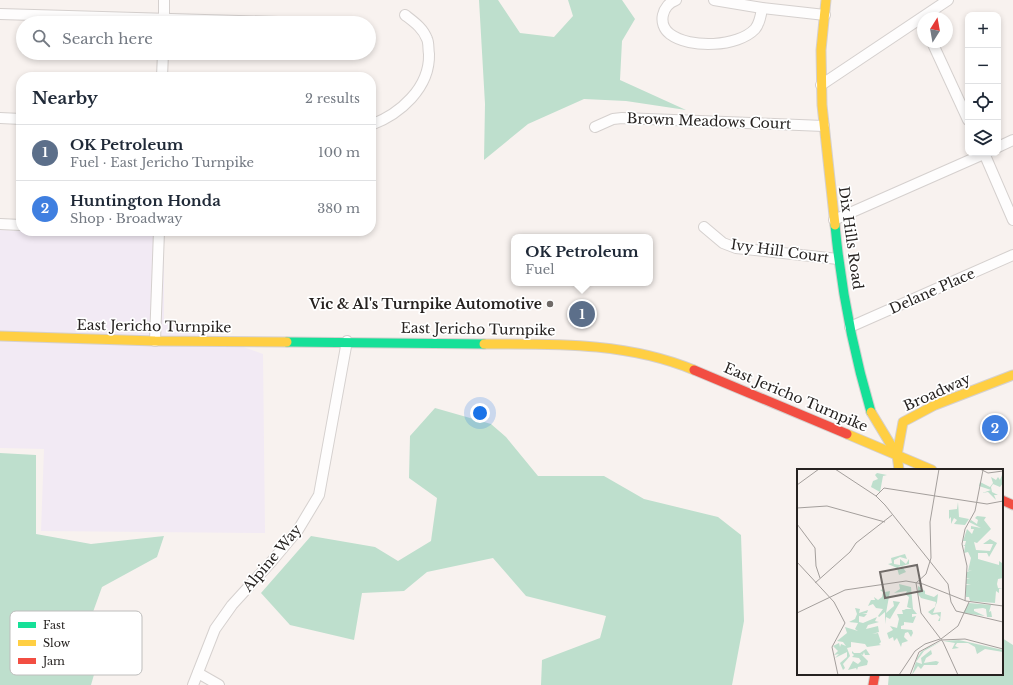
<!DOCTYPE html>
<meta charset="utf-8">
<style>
:root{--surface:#fff;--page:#f6f6f7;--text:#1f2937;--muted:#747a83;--line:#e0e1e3;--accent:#706b68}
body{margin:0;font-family:"Libre Baskerville",serif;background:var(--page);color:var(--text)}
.controls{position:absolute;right:12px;top:12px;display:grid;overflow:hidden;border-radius:8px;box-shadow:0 2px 6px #0003}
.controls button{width:36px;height:36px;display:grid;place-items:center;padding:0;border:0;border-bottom:1px solid var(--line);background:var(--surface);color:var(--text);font:20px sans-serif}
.compass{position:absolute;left:917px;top:12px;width:36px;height:36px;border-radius:50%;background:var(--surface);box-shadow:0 2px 6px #0003;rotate:11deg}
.you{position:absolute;left:480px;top:413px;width:14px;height:14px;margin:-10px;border:3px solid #fff;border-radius:50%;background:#1a73e8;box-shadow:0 0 0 6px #1a73e833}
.badge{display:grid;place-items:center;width:26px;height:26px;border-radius:50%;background:var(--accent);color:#fff;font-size:13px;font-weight:700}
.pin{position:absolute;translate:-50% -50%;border:2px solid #fff;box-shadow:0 1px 4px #0006}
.popup{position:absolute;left:511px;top:234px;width:142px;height:52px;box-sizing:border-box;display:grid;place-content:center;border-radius:8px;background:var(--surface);filter:drop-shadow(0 1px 3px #0005);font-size:13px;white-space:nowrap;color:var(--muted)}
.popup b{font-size:15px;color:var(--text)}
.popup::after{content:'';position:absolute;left:50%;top:100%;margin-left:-8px;border:8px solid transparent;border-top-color:var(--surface)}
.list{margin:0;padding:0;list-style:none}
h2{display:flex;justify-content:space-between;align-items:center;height:52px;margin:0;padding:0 16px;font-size:17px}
h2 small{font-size:13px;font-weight:400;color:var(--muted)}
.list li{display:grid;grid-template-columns:26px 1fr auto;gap:12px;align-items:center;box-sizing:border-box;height:56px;padding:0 16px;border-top:1px solid var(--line)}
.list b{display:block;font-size:15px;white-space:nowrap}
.list p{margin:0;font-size:13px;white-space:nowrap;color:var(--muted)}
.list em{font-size:13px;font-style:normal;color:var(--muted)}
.icon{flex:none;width:22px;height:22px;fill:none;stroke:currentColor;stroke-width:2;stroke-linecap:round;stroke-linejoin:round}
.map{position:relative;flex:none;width:1013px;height:685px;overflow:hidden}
.search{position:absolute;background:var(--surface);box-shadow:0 2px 6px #0003;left:16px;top:16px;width:360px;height:44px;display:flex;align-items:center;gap:10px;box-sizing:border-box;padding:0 14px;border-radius:22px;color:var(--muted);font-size:15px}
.panel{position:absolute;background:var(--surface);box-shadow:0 2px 6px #0003;left:16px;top:72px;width:360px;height:164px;border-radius:16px}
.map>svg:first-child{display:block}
</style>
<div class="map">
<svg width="1013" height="685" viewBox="0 0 1013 685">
<rect width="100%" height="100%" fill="#f8f2ef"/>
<!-- commercial -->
<polygon fill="#f2eaf4" points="0,230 164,234 164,319 263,354 265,533 41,531 44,449 0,448"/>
<!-- forest -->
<g fill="#bedfcd">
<polygon points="479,0 498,0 520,33 554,37 573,16 568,0 622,0 635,19 622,41 620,80 686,110 626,101 584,99 528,124 484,160 485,104"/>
<polygon points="435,408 491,424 506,437 538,476 604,476 644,499 718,517 741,535 744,621 732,685 541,685 542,660 600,638 606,616 526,596 493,558 427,572 404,591 362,593 354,640 290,625 261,593 311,536 375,547 398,561 431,541 437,498 409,478 410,436"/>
<polygon points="0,453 36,455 36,534 91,544 164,536 157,557 102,587 76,659 97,664 91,685 0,685"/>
<polygon points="1002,638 1013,645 1013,685 888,685 889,674 1002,674"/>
</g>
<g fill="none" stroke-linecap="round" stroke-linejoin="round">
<defs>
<g id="street">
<path d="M676 0C662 5 657 24 670 34 690 49 738 47 755 29 760 23 761 15 762 8"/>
<polyline points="714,0 762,8 825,15"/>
<polyline points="0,14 311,23"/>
<polyline points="164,23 164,0"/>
<polyline points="932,42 968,120"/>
<polyline points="162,77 163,53"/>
<polyline points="821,85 948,0"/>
<polyline points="0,118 21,119"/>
<path d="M371 125C400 114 430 88 429 54 428 49 429 43 427 39 423 28 414 22 405 15"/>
<polyline points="595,127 613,119 622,118 824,126"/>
<polyline points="998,147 1013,140"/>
<polyline points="984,153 1013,220"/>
<polyline points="834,220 986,153"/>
<polyline points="0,224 21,225"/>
<polyline points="704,227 723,243 736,248 838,259"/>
<polyline points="850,327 1013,255"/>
<polyline points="155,341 159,231"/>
<polyline points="198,673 219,685"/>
<polyline points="193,685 215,629 232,605 272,561 298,530 319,495 347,341"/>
</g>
<g id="fast">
<path d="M835 225C841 288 853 351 871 412"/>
<polyline points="287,342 484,344"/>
</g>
<g id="slow">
<polyline points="826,0 821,50 822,105 835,225"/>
<polyline points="0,336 155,341 287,342"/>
<path d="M484 344C555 344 627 342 694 370"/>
<polyline points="871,412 897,455 899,470"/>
<polyline points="847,434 932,470"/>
<polyline points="897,455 903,422 935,405 1013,375"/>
</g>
<g id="jam">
<polyline points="694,370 847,434"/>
<polyline points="1002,500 1013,505"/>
<polyline points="873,685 875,674"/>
</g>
</defs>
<!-- street casing -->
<use href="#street" stroke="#d5d0ce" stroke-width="12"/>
<!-- fast casing -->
<use href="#fast" stroke="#d5d0ce" stroke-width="11"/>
<!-- slow casing -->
<use href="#slow" stroke="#d5d0ce" stroke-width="11"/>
<!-- jam casing -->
<use href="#jam" stroke="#d5d0ce" stroke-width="11"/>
<!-- street -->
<use href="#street" stroke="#fefdfd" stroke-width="10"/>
<!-- fast -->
<use href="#fast" stroke="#16e098" stroke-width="9"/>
<!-- slow -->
<use href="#slow" stroke="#ffcf43" stroke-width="9"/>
<!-- jam -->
<use href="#jam" stroke="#f24e42" stroke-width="9"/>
</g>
<!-- markers -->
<circle fill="#706b68" stroke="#fff" stroke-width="1.5" cx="550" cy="304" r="4"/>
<g text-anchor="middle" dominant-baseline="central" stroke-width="3.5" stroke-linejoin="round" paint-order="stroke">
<!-- street labels -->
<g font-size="14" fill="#262220" stroke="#fff">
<text transform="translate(709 121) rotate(2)">Brown Meadows Court</text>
<text transform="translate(851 238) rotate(82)">Dix Hills Road</text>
<text transform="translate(780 251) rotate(8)">Ivy Hill Court</text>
<text transform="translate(932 291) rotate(-24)">Delane Place</text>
<text transform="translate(154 326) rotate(1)">East Jericho Turnpike</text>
<text transform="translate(478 329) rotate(1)">East Jericho Turnpike</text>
<text transform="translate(937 392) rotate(-24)">Broadway</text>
<text transform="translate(796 397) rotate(23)">East Jericho Turnpike</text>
<text transform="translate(272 558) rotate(-50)">Alpine Way</text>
</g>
<!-- poi labels -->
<g font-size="14" font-weight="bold" fill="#262220" stroke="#fff" text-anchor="end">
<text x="542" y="304">Vic &amp; Al's Turnpike Automotive</text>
</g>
</g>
<!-- overview -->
<g transform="translate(797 469)">
<rect width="206" height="206" fill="#f8f2ef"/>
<path d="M80 4 90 6 86 7 83 23 74 18 76 12 81 10 78 6ZM205 6 206 14 203 18 196 15 194 18 195 23 201 26H197L199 31 191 23 185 24 194 21 182 17 183 13 193 18 196 14 194 8 199 11 201 8 203 11ZM161 33 162 48 172 50 168 56 157 55 160 51 157 49 154 55V48L152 50V41L160 40ZM180 47 189 48 187 51 194 60 180 74 177 73 179 81 193 82 196 75H186L193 70 200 74 192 88 190 84H181V90L202 96V92L205 94 206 92V109L201 110 200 115 201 119 206 120H202V124L199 122 198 134 173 132 172 128H169V116L174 115H169V110L173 109H169L170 103 175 101 171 102 174 89 171 83 167 84 168 77 166 76H168L169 72H166L170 60 175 65 177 60H174V57L184 59 172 53 174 51 180 55 181 51 178 49ZM108 85 110 90 103 88 97 91V95L103 96V90L109 95 112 90V95L105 97 101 98 103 101 105 97 109 103 102 106 100 99 91 95 95 94 94 89ZM102 115 114 118 116 140 120 145H115V148L119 147 116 154 107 153V156L104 157V160L115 161 116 164 114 168 111 163 108 164 107 168 111 172 105 174 104 178 100 169 97 172 96 168 92 170 90 164 96 161 93 157 100 159 102 150 100 145H106L105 141H109L107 140H115L110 138 112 128 108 125 110 122 97 124 103 120ZM121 117 128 122V125L137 128 141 125 140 133 136 144 144 143 143 152H141L143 148 140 145 135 146 131 143 138 138 139 133 124 129 121 125ZM87 120 88 123 93 122 89 144 97 137 96 132 103 133 93 150 89 148 88 155V143L82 148 81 147 86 140 79 139 76 135 71 137 74 131H78L77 128 81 131 85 128 86 123 83 121ZM172 134 194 136 192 143 194 142 195 148H190L189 140 186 139 177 140V142L188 147 166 144ZM58 139 63 140 62 144 71 141 70 144 65 145H70L67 148 62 147V153L66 154 80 148 78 152 82 153 71 156 69 160 81 157 82 163 75 165 81 164 84 173 82 175 84 176 70 178 68 175 54 173V178L50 179 53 187 46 195 48 199 46 201 43 194 50 188V183L38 189 42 185 37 186 41 182 36 177 42 174 43 178 44 175 49 177 46 173 40 172 50 164 48 158 61 162 58 160 61 154 52 153 58 150 60 145ZM162 171 206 181V183L188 180 180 185 178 178 171 174H160L158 177 162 179 155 180 158 174 146 172ZM145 172 127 182 119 193 125 195 124 189 134 181 135 185 129 189 127 194 139 192 142 193 140 196H127L124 200 121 197 115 206 120 189 124 183 130 179ZM69 180 73 186H68L67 183 66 186 64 185 71 192 70 196 61 198 60 201 59 199 51 201 56 192 61 195 64 192 62 189 55 188 57 186 55 184V182L57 184H63Z" fill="#bedfcd"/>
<path fill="none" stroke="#a49f9c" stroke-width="1" d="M38 0 79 27 88 36 151 115 154 133 159 142 206 153M183 0 191 4 206 2M0 16 22 0M79 27 87 19 190 35 206 32M0 39 30 37 88 53M0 55 18 79 19 97 23 109M0 93 37 133 48 154 35 178 41 206M18 114 53 83 59 74 95 46M119 114 124 144 146 173 161 206M119 114 129 105 134 89 133 53 142 0M168 132 170 97 165 75 168 60 178 42 186 1M0 144 48 121 109 112 126 115 169 132 206 137M144 170 161 157 172 133M102 206 118 182 128 175 143 170M113 206 122 183 144 171 168 170 206 180"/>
<path fill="#706b68" fill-opacity="0.15" stroke="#706b68" stroke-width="2" d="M120 96 125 122 88 129 83 103Z"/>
<rect width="206" height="206" fill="none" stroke="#262220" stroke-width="2"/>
</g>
<!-- legend -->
<rect x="10" y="611" width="132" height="64" rx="6" fill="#fff" stroke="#bebdbc" stroke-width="1"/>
<rect x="18" y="622" width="18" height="6" fill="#16e098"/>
<rect x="18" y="640" width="18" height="6" fill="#ffcf43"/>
<rect x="18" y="658" width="18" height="6" fill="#f24e42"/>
<g font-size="11" fill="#262220">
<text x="43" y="629">Fast</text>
<text x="43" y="647">Slow</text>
<text x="43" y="665">Jam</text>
</g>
</svg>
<div class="controls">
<button>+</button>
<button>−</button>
<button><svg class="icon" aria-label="locate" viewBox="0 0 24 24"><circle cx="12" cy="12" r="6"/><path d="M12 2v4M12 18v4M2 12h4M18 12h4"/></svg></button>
<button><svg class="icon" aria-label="layers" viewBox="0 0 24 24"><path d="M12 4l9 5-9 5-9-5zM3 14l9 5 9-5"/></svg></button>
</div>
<svg class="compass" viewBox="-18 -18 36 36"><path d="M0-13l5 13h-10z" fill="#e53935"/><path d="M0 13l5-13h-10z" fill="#747a83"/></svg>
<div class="you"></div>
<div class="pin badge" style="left:582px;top:314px;background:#5c6f8a">1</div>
<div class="popup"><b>OK Petroleum</b>Fuel</div>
<div class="pin badge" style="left:995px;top:428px;background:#3f7fe0">2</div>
<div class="search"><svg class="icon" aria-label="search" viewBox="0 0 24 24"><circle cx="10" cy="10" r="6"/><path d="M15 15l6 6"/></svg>Search here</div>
<section class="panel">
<h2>Nearby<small>2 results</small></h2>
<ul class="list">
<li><span class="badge" style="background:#5c6f8a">1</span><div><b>OK Petroleum</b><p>Fuel · East Jericho Turnpike</p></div><em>100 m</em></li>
<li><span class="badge" style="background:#3f7fe0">2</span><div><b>Huntington Honda</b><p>Shop · Broadway</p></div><em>380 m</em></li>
</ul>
</section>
</div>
